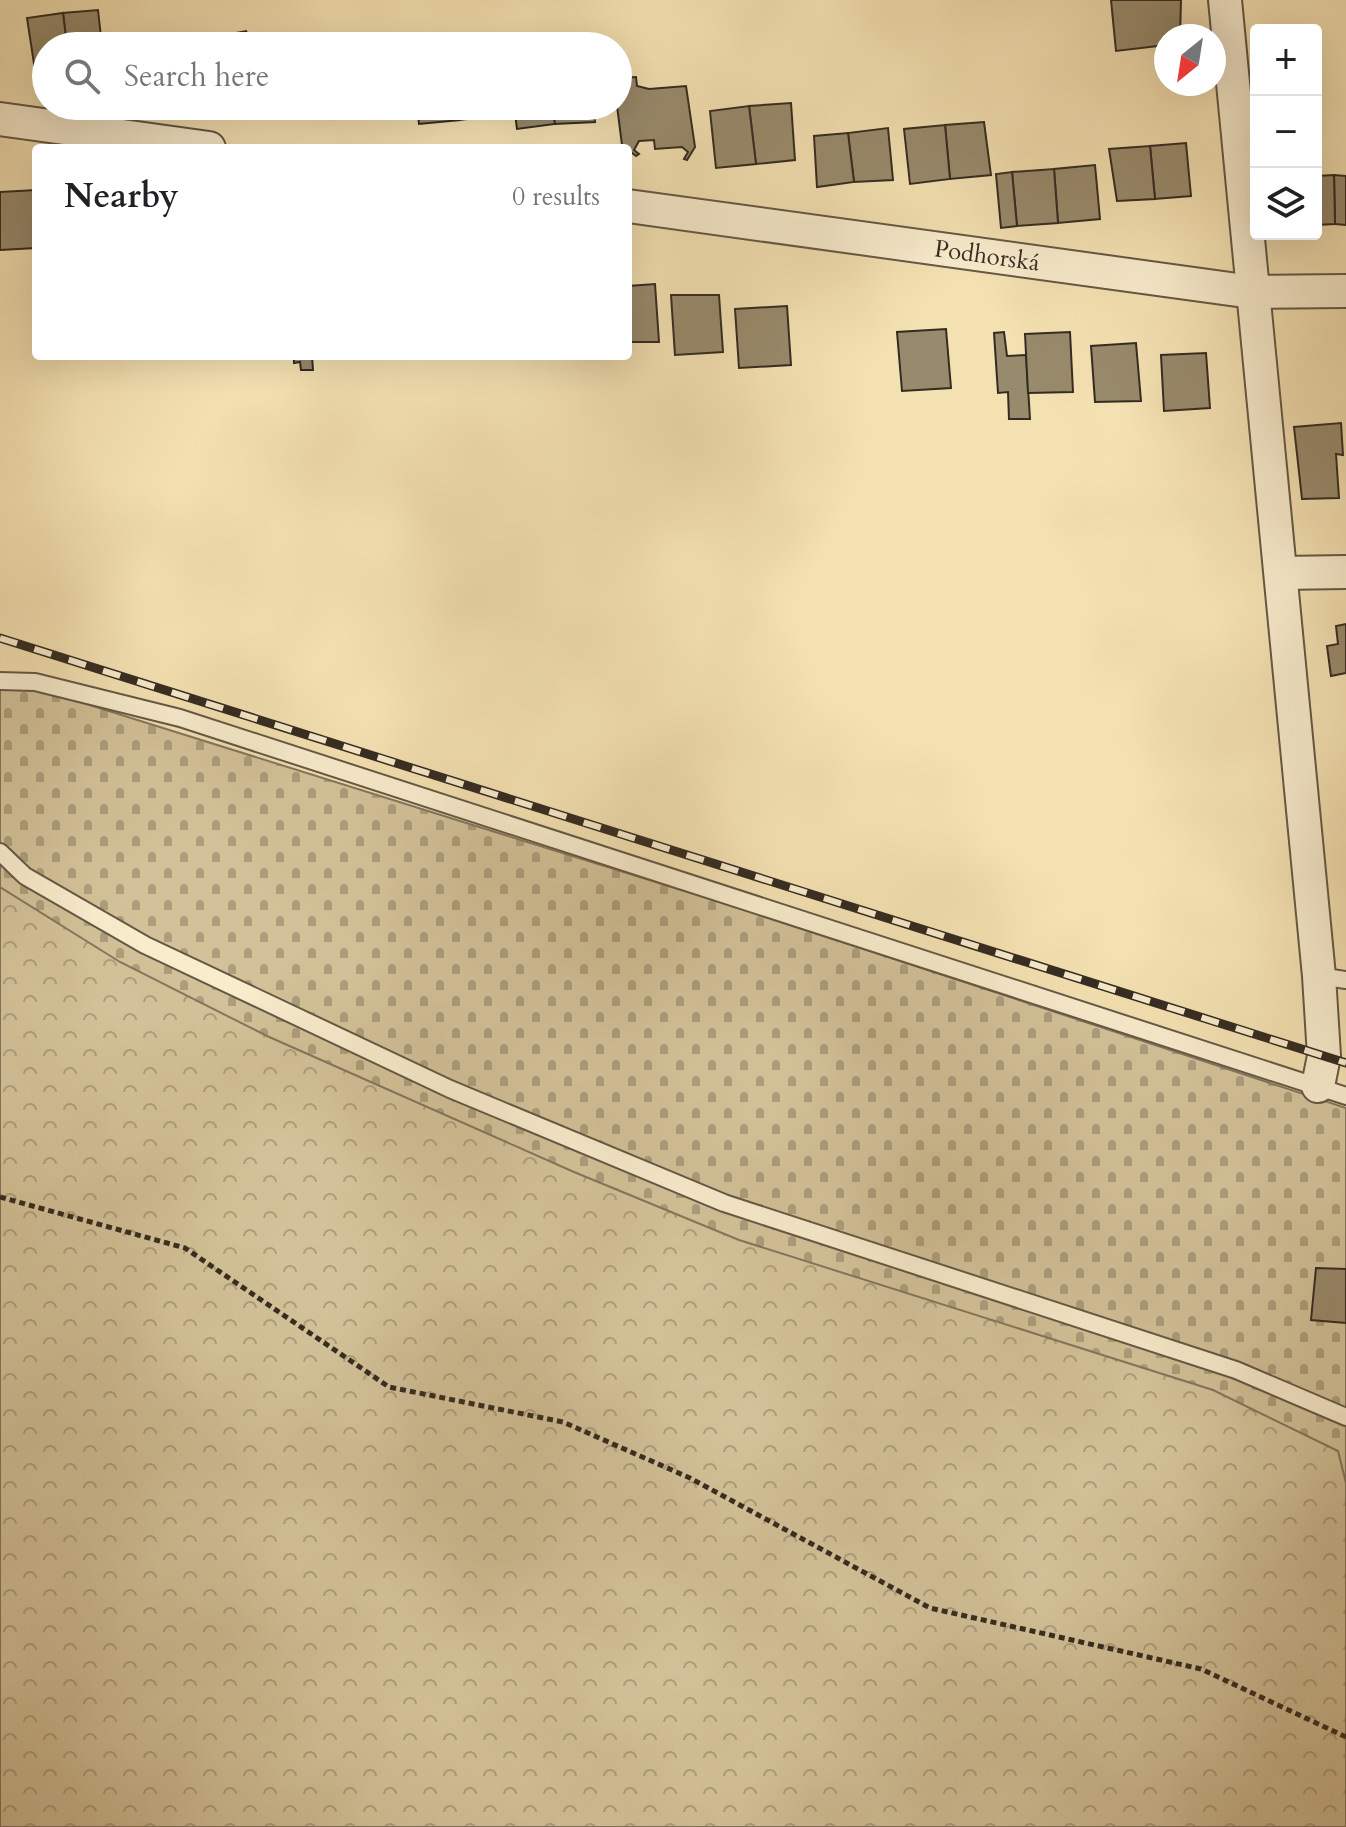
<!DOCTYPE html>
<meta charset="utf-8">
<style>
:root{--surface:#fff;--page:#f6f6f6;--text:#202124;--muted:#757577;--line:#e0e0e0}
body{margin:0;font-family:Cardo,serif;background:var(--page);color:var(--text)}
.controls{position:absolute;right:24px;top:24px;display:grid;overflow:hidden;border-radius:8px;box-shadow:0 8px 32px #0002}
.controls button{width:72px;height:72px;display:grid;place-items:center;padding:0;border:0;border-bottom:2px solid var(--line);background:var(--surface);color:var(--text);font:40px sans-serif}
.compass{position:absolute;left:1154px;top:24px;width:72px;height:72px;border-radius:50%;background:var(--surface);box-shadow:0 8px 32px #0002;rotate:210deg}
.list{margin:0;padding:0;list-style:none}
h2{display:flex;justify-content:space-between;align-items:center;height:104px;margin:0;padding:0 32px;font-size:34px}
h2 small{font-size:26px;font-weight:400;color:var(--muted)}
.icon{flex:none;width:44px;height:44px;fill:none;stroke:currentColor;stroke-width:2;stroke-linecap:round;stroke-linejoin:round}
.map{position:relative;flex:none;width:1346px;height:1827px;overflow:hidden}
.search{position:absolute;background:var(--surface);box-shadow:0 8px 32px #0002;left:32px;top:32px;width:600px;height:88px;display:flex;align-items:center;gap:20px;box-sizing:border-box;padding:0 28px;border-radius:44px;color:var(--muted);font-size:30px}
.panel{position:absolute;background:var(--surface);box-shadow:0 8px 32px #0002;left:32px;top:144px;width:600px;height:216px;border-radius:8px}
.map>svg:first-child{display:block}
</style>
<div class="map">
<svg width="1346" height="1827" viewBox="0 0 1346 1827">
<defs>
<pattern id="forest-crowns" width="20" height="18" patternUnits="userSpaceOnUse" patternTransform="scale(2)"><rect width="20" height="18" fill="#d3c299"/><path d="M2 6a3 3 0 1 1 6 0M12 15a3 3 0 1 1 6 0" fill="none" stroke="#ac9e7c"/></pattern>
<pattern id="cemetery-stones" width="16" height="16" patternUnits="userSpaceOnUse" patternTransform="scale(2)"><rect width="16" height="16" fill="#d3c299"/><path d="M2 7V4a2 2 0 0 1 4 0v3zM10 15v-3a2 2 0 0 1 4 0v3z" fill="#ac9e7c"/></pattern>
</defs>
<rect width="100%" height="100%" fill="#f4e1b2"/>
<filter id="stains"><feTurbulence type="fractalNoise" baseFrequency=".0025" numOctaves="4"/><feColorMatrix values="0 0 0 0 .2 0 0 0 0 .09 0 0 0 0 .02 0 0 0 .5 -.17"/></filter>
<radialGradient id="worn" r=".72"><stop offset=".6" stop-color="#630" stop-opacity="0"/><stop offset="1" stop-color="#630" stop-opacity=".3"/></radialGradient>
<!-- forest -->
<polygon fill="url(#forest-crowns)" stroke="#84765d" stroke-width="2" points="0,883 1346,1437 1346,1827 0,1827"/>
<!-- cemetery -->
<polygon fill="url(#cemetery-stones)" stroke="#84765d" stroke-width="2" points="0,677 767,917 1346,1108 1346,1483 1338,1451 1213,1390 739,1240 574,1172 267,1036 120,962 0,887"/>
<!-- building -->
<g fill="#988a6c" stroke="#342b21" stroke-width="2">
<polygon points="1111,0 1181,0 1180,36 1166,36 1166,45 1116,51"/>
<polygon points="98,10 102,46 67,46 63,13"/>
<polygon points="63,13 67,46 46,46 46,76 36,77 27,18"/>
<polygon points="246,31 248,35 260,34 262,46 226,46 225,35"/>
<polygon points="298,33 299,46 262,46 261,36"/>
<polygon points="636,77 637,86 649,89 686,86 695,147 687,160 684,159 688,152 682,147 655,149 654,140 639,141 634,150 639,154 636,156 622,145 617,106 618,78"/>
<polygon points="791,103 795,160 756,164 749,106"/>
<polygon points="327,106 361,106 362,110 328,114"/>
<polygon points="417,106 459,106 460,120 419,124"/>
<polygon points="459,106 500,106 501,115 460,120"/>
<polygon points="514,106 553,106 555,124 517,129"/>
<polygon points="553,106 593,106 595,122 555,124"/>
<polygon points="749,106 756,164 716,168 710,111"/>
<polygon points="984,122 991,175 950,179 945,125"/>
<polygon points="945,125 950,179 910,184 904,129"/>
<polygon points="888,128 893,180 854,182 848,133"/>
<polygon points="848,133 854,182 817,187 814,136"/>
<polygon points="1186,143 1191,196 1155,199 1150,146"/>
<polygon points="1150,146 1155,199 1117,201 1109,149"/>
<polygon points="1095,165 1100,219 1058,223 1054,169"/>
<polygon points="1054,169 1058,223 1017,226 1012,172"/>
<polygon points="1012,172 1017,226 1001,228 996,174"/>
<polygon points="1334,175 1346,176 1346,225 1335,224"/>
<polygon points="1334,175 1335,224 1316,225 1316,176"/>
<polygon points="36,190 36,248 0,250 0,192"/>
<polygon points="655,284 659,342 628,342 628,286"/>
<polygon points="671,295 719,295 723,352 675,355"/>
<polygon points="787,306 791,365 739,368 735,309"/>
<polygon points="946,329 951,388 902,391 897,332"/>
<polygon points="1004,332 1007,356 1026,355 1030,419 1009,419 1008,392 998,393 994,333"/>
<polygon points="1070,332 1073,392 1028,393 1025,334"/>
<polygon points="1136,343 1141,401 1095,402 1091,346"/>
<polygon points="1206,353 1210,408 1164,411 1161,355"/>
<polygon points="294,356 312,356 313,370 301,370 300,362 294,363"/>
<polygon points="1341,423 1343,455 1336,454 1339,498 1302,499 1294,427"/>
<polygon points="1346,624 1346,673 1331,676 1327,646 1338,644 1336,626"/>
<polygon points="1316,1268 1346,1269 1346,1323 1311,1320"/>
</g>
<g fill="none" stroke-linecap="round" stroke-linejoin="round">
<defs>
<g id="service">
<polyline points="0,681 35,682 180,718 1346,1096"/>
<polyline points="0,852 25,876 145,945 450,1089 724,1203 1236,1370 1346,1417"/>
<polyline points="1319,976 1346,980"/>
</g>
<g id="minor">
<polyline points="1225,0 1319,976 1324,1056 1318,1086"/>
<polyline points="0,119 209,148"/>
<polyline points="628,206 1252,292 1346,291"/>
<polyline points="1281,573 1346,572"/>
</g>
</defs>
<!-- service casing -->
<use href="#service" stroke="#645845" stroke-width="20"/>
<!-- minor casing -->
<use href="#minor" stroke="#645845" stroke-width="36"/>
<!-- path -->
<polyline stroke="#342b21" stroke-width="5" stroke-dasharray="6 4" stroke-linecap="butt" points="0,1197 185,1248 389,1387 563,1422 690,1478 930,1608 1201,1669 1346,1737"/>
<!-- service -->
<use href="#service" stroke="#f8eccd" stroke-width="16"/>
<!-- minor -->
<use href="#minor" stroke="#f8eccd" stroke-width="32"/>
<defs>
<polyline id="rail" points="0,638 1346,1063"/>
</defs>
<!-- rail casing -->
<use href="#rail" stroke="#342b21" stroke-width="9"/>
<!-- rail -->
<use href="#rail" stroke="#f8eccd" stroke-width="6" stroke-dasharray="18" stroke-linecap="butt"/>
</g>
<g text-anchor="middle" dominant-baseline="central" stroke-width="7" stroke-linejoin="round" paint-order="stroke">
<!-- street labels -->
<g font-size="24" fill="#342b21" stroke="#f8eccd">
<text transform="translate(987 256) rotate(8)">Podhorská</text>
</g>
</g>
<rect width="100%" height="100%" filter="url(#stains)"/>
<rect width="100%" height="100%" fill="url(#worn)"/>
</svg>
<div class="controls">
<button>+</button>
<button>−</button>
<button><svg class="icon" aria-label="layers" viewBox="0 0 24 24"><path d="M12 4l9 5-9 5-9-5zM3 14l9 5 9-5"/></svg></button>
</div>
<svg class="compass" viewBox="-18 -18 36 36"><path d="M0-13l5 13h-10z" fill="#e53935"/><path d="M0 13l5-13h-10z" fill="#757577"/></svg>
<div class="search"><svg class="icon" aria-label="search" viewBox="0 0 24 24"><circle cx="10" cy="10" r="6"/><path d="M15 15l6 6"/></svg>Search here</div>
<section class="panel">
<h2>Nearby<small>0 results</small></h2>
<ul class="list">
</ul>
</section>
</div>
